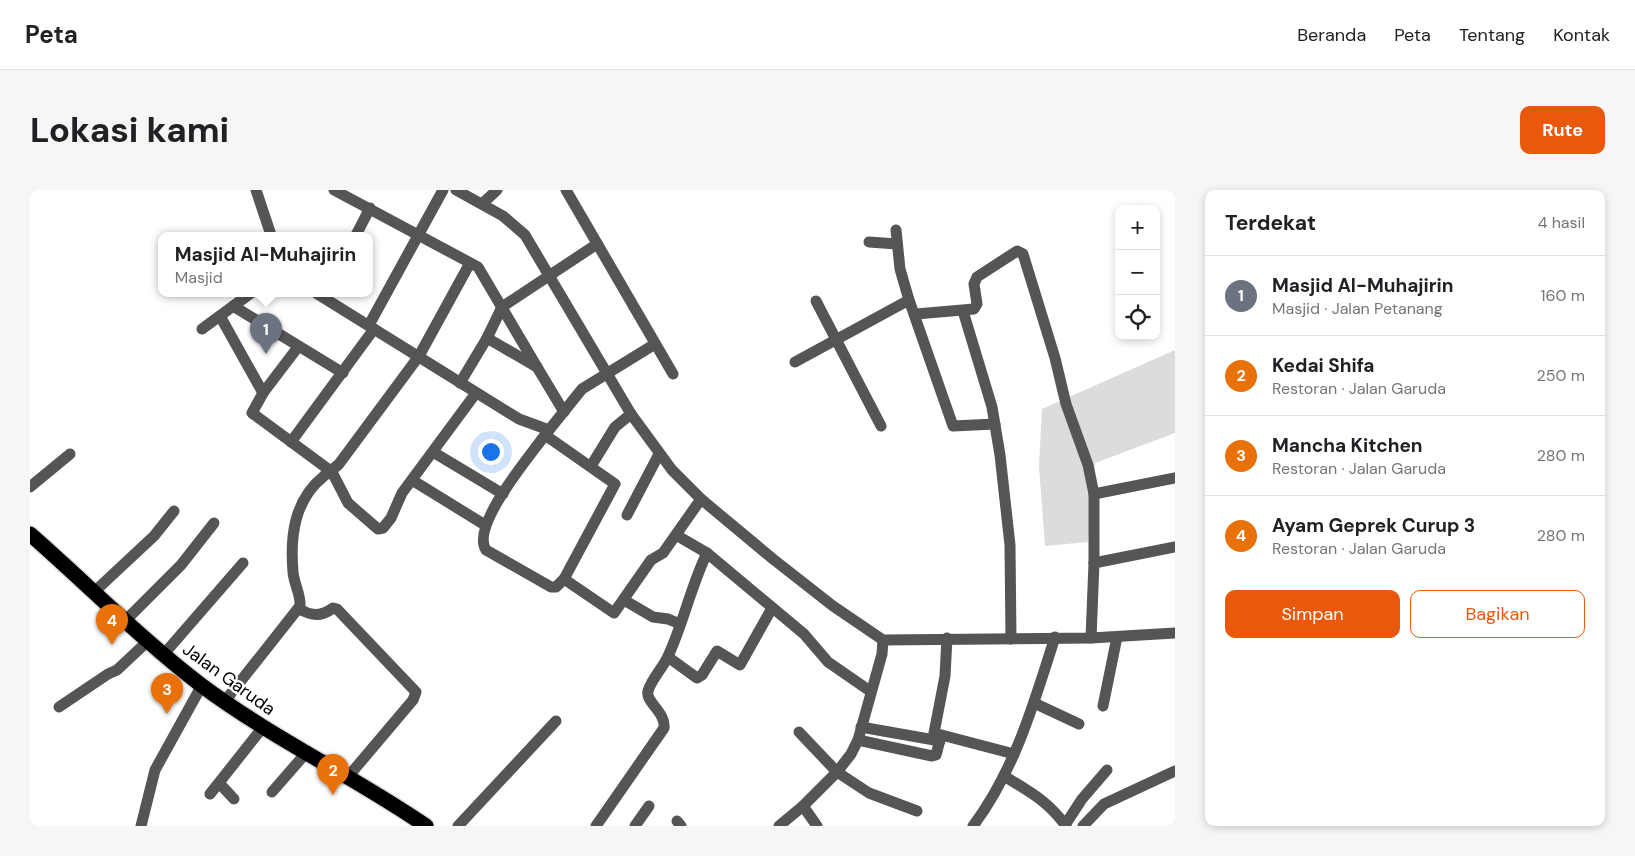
<!DOCTYPE html>
<html lang="id">
<meta charset="utf-8">
<style>
:root{--surface:#fff;--page:#f6f6f6;--text:#202124;--muted:#757577;--line:#e0e0e0;--accent:#ea580c}
body{margin:0;font-family:"DM Sans",sans-serif;background:var(--page);color:var(--text)}
.controls{position:absolute;right:15px;top:15px;display:grid;overflow:hidden;border-radius:10px;box-shadow:0 2px 8px #0003}
.controls button{width:45px;height:45px;display:grid;place-items:center;padding:0;border:0;border-bottom:1px solid var(--line);background:var(--surface);color:var(--text);font:25px sans-serif}
.you{position:absolute;left:460px;top:261px;width:18px;height:18px;margin:-12px;border:4px solid #fff;border-radius:50%;background:#1a73e8;box-shadow:0 0 0 8px #1a73e833}
.badge{display:grid;place-items:center;width:32px;height:32px;border-radius:50%;background:var(--accent);color:#fff;font-size:16px;font-weight:700}
.pin{position:absolute;translate:-50% -41px;filter:drop-shadow(0 1px 2px #0008)}
.pin::after{content:'';position:absolute;top:26px;width:18px;height:15px;background:inherit;clip-path:polygon(0 0,100% 0,50% 100%)}
.popup{position:absolute;left:128px;top:42px;width:215px;height:65px;box-sizing:border-box;display:grid;place-content:center;border-radius:10px;background:var(--surface);filter:drop-shadow(0 1px 4px #0005);font-size:16px;white-space:nowrap;color:var(--muted)}
.popup b{font-size:19px;color:var(--text)}
.popup::after{content:'';position:absolute;left:50%;top:100%;margin-left:-10px;border:10px solid transparent;border-top-color:var(--surface)}
.list{margin:0;padding:0;list-style:none}
h2{display:flex;justify-content:space-between;align-items:center;height:65px;margin:0;padding:0 20px;font-size:21px}
h2 small{font-size:16px;font-weight:400;color:var(--muted)}
.list li{display:grid;grid-template-columns:32px 1fr auto;gap:15px;align-items:center;box-sizing:border-box;height:80px;padding:0 20px;border-top:1px solid var(--line)}
.list b{display:block;font-size:19px;white-space:nowrap}
.list p{margin:0;font-size:16px;white-space:nowrap;color:var(--muted)}
.list em{font-size:16px;font-style:normal;color:var(--muted)}
.actions{display:flex;gap:10px;padding:15px 20px}
.actions a{flex:1;padding:11px 0;border:1px solid var(--accent);border-radius:10px;text-align:center;font-size:18px;color:var(--accent)}
.actions .main{background:var(--accent);color:#fff}
.icon{flex:none;width:28px;height:28px;fill:none;stroke:currentColor;stroke-width:2;stroke-linecap:round;stroke-linejoin:round}
.map{position:relative;flex:none;width:1145px;height:636px;overflow:hidden;border-radius:10px}
header{display:flex;align-items:center;gap:30px;box-sizing:border-box;height:70px;padding:0 25px;background:var(--surface);border-bottom:1px solid var(--line)}
header strong{font-size:24px}
nav{display:flex;gap:28px;margin-inline-start:auto;font-size:18px}
.intro{display:flex;align-items:center;justify-content:space-between;box-sizing:border-box;height:120px;padding:0 30px}
h1{margin:0;font-size:35px}
.button{padding:12px 22px;border-radius:10px;background:var(--accent);color:#fff;font-size:18px;font-weight:700}
main{display:flex;gap:30px;padding:0 30px}
aside{flex:1;background:var(--surface);border-radius:10px;box-shadow:0 2px 8px #0003}
.map>svg:first-child{display:block}
</style>
<header>
<strong>Peta</strong>
<nav><a>Beranda</a><a>Peta</a><a>Tentang</a><a>Kontak</a></nav>
</header>
<div class="intro"><h1>Lokasi kami</h1><a class="button">Rute</a></div>
<main>
<div class="map">
<svg width="1145" height="636" viewBox="0 0 1145 636">
<rect width="100%" height="100%" fill="#fff"/>
<!-- green -->
<polygon fill="#dcdcdc" points="1145,160 1145,243 1065,273 1058,352 1015,356 1009,277 1012,219"/>
<g fill="none" stroke-linecap="round" stroke-linejoin="round">
<defs>
<path id="highway" d="M0 344C57 394 111 449 171 495 242 548 323 586 396 636"/>
</defs>
<!-- highway casing -->
<use href="#highway" stroke="#dbdbdb" stroke-width="18"/>
<!-- minor -->
<g stroke="#555" stroke-width="11">
<polyline points="226,0 241,45"/>
<polyline points="304,0 448,77 507,177"/>
<polyline points="426,0 473,26 495,45 601,224 642,280 671,309 743,369 803,416 853,450 1061,448 1145,443"/>
<polyline points="536,0 643,184"/>
<polyline points="453,13 467,0"/>
<polyline points="866,40 870,79 879,110 923,236 965,234"/>
<polyline points="326,45 340,18"/>
<polyline points="839,52 867,54"/>
<polyline points="286,103 489,229 519,240 552,199 625,154"/>
<polyline points="786,111 851,236"/>
<polyline points="203,116 313,183"/>
<polyline points="933,121 962,217 970,265 980,355 981,449"/>
<polyline points="886,124 944,119 947,114 944,94 947,87 987,61 993,64 1025,168 1036,214 1058,275 1064,304 1064,373 1061,448"/>
<polyline points="190,126 233,203"/>
<polyline points="339,135 413,0"/>
<polyline points="172,139 221,103"/>
<polyline points="457,148 507,177 534,222"/>
<polyline points="268,157 233,203 222,223 302,282 318,313 348,339 353,338 361,328 372,303 446,203"/>
<polyline points="765,172 879,110"/>
<polyline points="430,193 457,148 472,117 567,54"/>
<path d="M515 245 585 294 534 389 526 397H521L456 360C440 336 500 266 515 245L519 240"/>
<polyline points="261,252 344,139"/>
<polyline points="403,262 473,304"/>
<polyline points="561,276 585,237 601,224"/>
<polyline points="382,290 455,335"/>
<polyline points="0,297 40,264"/>
<polyline points="1064,304 1145,288"/>
<polyline points="597,325 629,264"/>
<polyline points="646,345 677,363 774,444 798,472 840,501"/>
<polyline points="1064,373 1145,357"/>
<polyline points="534,389 584,423 621,370 633,363 671,309"/>
<polyline points="64,402 124,346 144,321"/>
<polyline points="594,410 623,427 638,429 650,434"/>
<path d="M269 419C282 426 291 427 303 418L307 419 386 502 383 510 317 588"/>
<polyline points="96,430 151,375 184,333"/>
<polyline points="917,448 915,486 904,543 984,564"/>
<polyline points="134,464 213,373"/>
<polyline points="638,467 667,488 672,485 687,461 710,475 742,418"/>
<path d="M195 511 270 416C271 405 264 394 263 382 260 346 264 310 294 286 299 281 304 279 309 274L389 166 440 73"/>
<polyline points="1004,513 1049,534"/>
<polyline points="1073,516 1087,447"/>
<polyline points="29,517 78,484 87,480 119,450"/>
<polyline points="831,537 910,551"/>
<polyline points="769,542 807,582 839,603 887,621"/>
<polyline points="828,550 902,566 906,565 911,546"/>
<path d="M974 586C1000 602 1018 611 1036 636"/>
<polyline points="190,594 204,609"/>
<polyline points="242,602 276,563"/>
<polyline points="180,604 233,537"/>
<polyline points="773,616 787,636"/>
<polyline points="647,631 651,636"/>
<polyline points="1035,635 1052,609 1077,580"/>
<polyline points="111,636 125,580 172,495"/>
<polyline points="428,636 526,531"/>
<path d="M566 636 634 538C636 522 615 512 618 501 622 488 634 477 639 464 654 431 661 396 677 363"/>
<polyline points="605,636 619,616"/>
<polyline points="749,636 773,616 807,582 821,564 828,550 852,464 853,450"/>
<path d="M943 636C985 580 1004 513 1025 447"/>
<polyline points="1053,636 1074,614 1145,581"/>
</g>
<!-- highway -->
<use href="#highway" stroke="#000" stroke-width="15"/>
</g>
<g text-anchor="middle" dominant-baseline="central" stroke-width="4.5" stroke-linejoin="round" paint-order="stroke">
<!-- street labels -->
<g font-size="18" fill="#000" stroke="#fff">
<text transform="translate(199 489) rotate(36)">Jalan Garuda</text>
</g>
</g>
</svg>
<div class="controls">
<button>+</button>
<button>−</button>
<button><svg class="icon" aria-label="locate" viewBox="0 0 24 24"><circle cx="12" cy="12" r="6"/><path d="M12 2v4M12 18v4M2 12h4M18 12h4"/></svg></button>
</div>
<div class="you"></div>
<div class="pin badge" style="left:236px;top:164px;background:#6b7280">1</div>
<div class="popup"><b>Masjid Al-Muhajirin</b>Masjid</div>
<div class="pin badge" style="left:303px;top:605px;background:#e8710a">2</div>
<div class="pin badge" style="left:137px;top:524px;background:#e8710a">3</div>
<div class="pin badge" style="left:82px;top:455px;background:#e8710a">4</div>
</div>
<aside>
<h2>Terdekat<small>4 hasil</small></h2>
<ul class="list">
<li><span class="badge" style="background:#6b7280">1</span><div><b>Masjid Al-Muhajirin</b><p>Masjid · Jalan Petanang</p></div><em>160 m</em></li>
<li><span class="badge" style="background:#e8710a">2</span><div><b>Kedai Shifa</b><p>Restoran · Jalan Garuda</p></div><em>250 m</em></li>
<li><span class="badge" style="background:#e8710a">3</span><div><b>Mancha Kitchen</b><p>Restoran · Jalan Garuda</p></div><em>280 m</em></li>
<li><span class="badge" style="background:#e8710a">4</span><div><b>Ayam Geprek Curup 3</b><p>Restoran · Jalan Garuda</p></div><em>280 m</em></li>
</ul>
<div class="actions"><a class="main">Simpan</a><a>Bagikan</a></div>
</aside>
</main>
